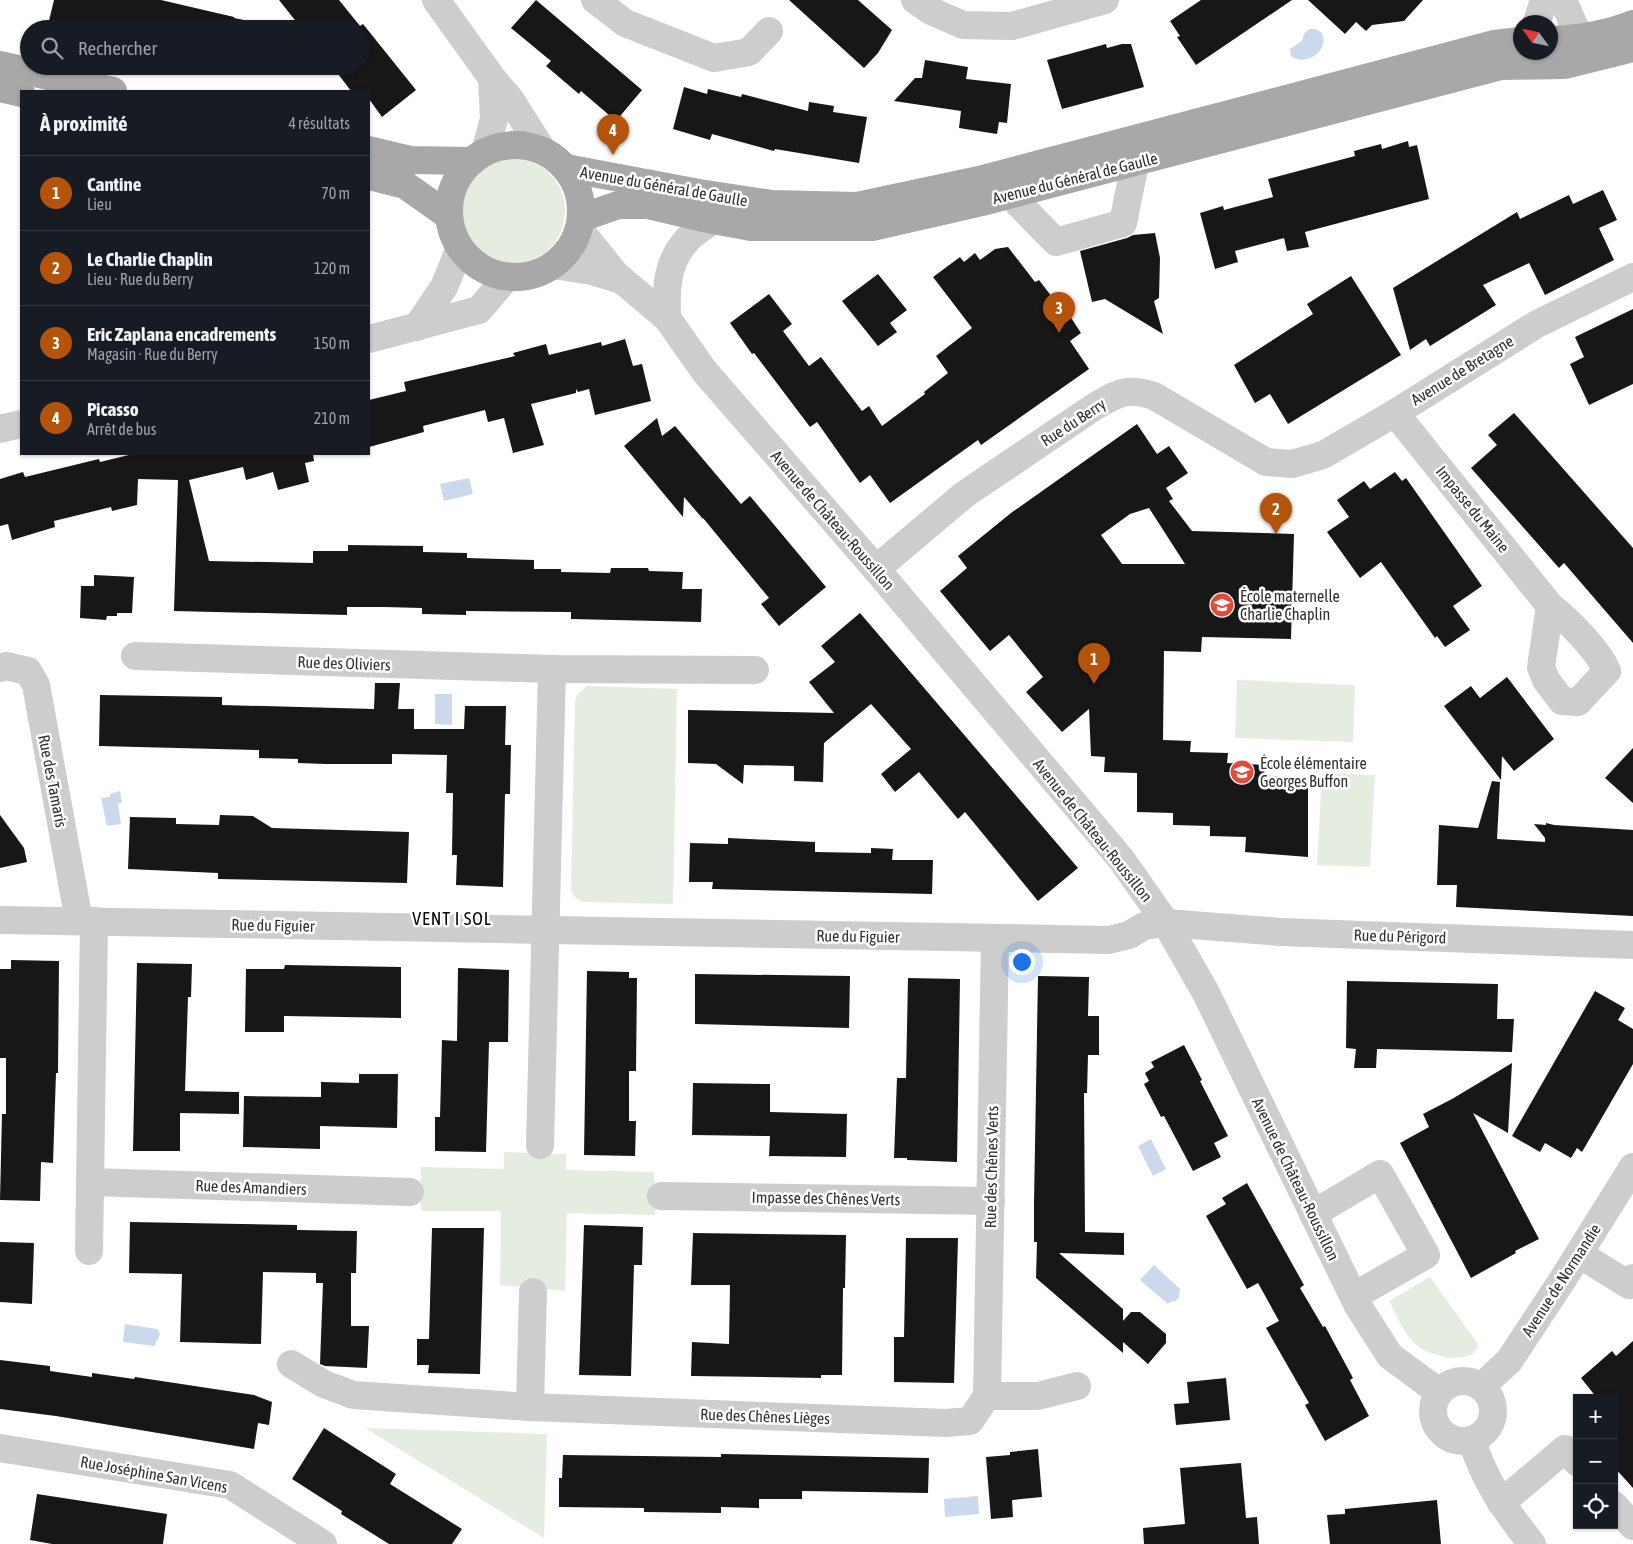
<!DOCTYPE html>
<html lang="fr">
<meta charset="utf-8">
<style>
:root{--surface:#171b24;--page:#242831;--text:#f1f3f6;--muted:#9ea1a6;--line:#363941;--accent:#b45309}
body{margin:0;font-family:"Asap Condensed",sans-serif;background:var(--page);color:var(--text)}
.controls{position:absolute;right:15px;bottom:15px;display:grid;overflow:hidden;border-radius:0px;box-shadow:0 1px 4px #0004}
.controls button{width:45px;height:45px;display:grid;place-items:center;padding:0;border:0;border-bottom:1px solid var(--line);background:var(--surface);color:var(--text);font:25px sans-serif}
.compass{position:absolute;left:1513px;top:15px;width:45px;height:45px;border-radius:50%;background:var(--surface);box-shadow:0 1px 4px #0004;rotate:303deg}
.you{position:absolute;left:1021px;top:961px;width:18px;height:18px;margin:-12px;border:4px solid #fff;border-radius:50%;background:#1a73e8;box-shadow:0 0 0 8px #1a73e833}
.badge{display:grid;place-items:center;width:32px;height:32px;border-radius:50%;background:var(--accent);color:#fff;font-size:16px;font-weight:700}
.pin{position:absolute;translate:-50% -41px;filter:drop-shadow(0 1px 2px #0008)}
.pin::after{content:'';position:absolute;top:26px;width:18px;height:15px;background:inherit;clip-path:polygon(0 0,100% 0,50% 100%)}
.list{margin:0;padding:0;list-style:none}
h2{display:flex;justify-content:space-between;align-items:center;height:65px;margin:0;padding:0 20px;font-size:21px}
h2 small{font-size:16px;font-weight:400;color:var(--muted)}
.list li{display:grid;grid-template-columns:32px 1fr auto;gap:15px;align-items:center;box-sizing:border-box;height:75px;padding:0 20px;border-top:1px solid var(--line)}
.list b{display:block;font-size:19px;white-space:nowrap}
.list p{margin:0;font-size:16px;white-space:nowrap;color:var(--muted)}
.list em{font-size:16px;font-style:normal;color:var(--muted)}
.icon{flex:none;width:28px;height:28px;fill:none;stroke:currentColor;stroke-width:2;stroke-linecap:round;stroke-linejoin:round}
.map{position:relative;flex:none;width:1633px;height:1544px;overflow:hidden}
.search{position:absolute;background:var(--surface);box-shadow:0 1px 4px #0004;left:20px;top:20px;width:350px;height:55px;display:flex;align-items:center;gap:12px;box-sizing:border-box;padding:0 18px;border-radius:28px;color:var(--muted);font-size:19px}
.panel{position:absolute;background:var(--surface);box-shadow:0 1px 4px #0004;left:20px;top:90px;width:350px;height:365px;border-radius:0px}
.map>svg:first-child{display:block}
</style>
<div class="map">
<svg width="1633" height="1544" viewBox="0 0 1633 1544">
<rect width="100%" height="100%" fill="#fff"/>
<!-- green -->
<g fill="#e4eddf">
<circle cx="512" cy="211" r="53"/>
<polygon points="1237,680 1355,685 1353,742 1235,738"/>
<polygon points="587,686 677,689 673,904 582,902 575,897 571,891 575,700 579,693"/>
<polygon points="1322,773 1375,775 1370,867 1317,865"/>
<polygon points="504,1152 566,1154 566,1170 654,1172 655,1215 567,1213 565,1291 500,1285 501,1211 421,1211 421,1167 504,1169"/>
<path d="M1430 1277 1478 1344C1476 1353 1471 1356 1462 1357 1445 1360 1424 1353 1412 1341 1403 1331 1395 1312 1389 1301Z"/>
<polygon points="365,1428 547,1434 544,1538"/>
</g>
<!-- water -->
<g fill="#ccd9ec">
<path d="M1309 29H1315L1321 32C1332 49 1306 68 1291 56L1290 49 1302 41 1304 34Z"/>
<polygon points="469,478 473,494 444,501 440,484"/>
<polygon points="435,694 452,694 452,725 435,724"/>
<polygon points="120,791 122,802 118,804 121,824 107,826 101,798 110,797 110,794"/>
<polygon points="1151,1139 1166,1169 1153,1176 1138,1146"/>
<polygon points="1154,1265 1180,1289 1179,1297 1176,1301 1170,1302 1168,1304 1140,1280"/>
<path d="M125 1324 157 1329C164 1336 155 1339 155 1346L123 1342Z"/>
<polygon points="978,1496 979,1514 945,1517 944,1499"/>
</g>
<!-- building -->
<g fill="#171717" fill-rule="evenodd">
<polygon points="54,0 161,0 234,17 234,18 244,20 243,29 47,29"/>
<polygon points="279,0 339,0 360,26 363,24 416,90 382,117 369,99 369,91 351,91 332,66 361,66 361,29 302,29"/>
<polygon points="536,0 642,90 616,121 581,91 579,94 546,66 551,61 511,28"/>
<polygon points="789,0 858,0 892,30 878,53 864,68"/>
<polygon points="1201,0 1292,0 1196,65 1177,37 1180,36 1170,21"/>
<polygon points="1308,0 1423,0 1404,21 1372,25 1366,31 1356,22 1345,34"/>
<polygon points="1106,44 1107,48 1122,44 1131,44 1144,87 1062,109 1047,60"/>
<polygon points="925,60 968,67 966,79 1011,84 1007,123 999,122 997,134 959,128 961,111 894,101 915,78 922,78"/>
<polygon points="194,66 224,66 223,73"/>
<polygon points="684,87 707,94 708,89 741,97 742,94 808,111 809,102 834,106 833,112 867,117 859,163 775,149 774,151 712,134 710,140 673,129"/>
<polygon points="1408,141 1409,147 1417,145 1429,199 1305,232 1309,247 1287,251 1284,238 1235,251 1238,262 1215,269 1200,213 1223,206 1224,210 1273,197 1268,179 1355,156 1354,151 1381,144 1382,149"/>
<polygon points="1603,190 1617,220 1599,228 1614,260 1545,295 1529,263 1483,285 1496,305 1430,346 1426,339 1410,350 1393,288 1517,212 1520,219 1569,195 1573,204"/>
<polygon points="1155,233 1160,258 1159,298 1154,301 1163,334 1105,299 1092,302 1080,251 1127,238 1133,235"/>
<polygon points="1008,247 1035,282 1039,280 1059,306 1062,304 1081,333 1070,341 1089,369 981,445 978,440 890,503 870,475 860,483 817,422 810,427 754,353 752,354 730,323 769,294 792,324 783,331 809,366 821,357 862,411 869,406 882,426 925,394 924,392 948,373 936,356 972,328 933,277 960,257 964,262 975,253 980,260 995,249"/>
<polygon points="878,274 907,310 890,323 897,332 878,346 842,301"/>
<polygon points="1351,276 1401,355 1288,424 1270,394 1255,403 1234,365 1313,314 1307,304"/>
<polygon points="1633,309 1633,384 1589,405 1570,364 1584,357 1575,337"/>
<polygon points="625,339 633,366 642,364 651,401 595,415 589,389 578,392 576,389 576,393 531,404 544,445 513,453 504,418 488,422 485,410 423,426 424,432 369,447 369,400 406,391 404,382 515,356 513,353 546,344 549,355 601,342 602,346"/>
<polygon points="1514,413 1633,548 1633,643 1564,563 1559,568 1471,468 1497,445 1488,435"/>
<polygon points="657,418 662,436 675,426 741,504 750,496 826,587 779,626 761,604 769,598 703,518 703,519 684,497 683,517 624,446"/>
<path d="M1137 424 1157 454 1169 446 1188 473 1166 488 1173 499 1169 501 1192 531 1294 534 1291 639 1202 637 1201 652 1164 651 1163 740 1191 741 1190 752 1228 753 1227 763 1265 765 1264 776 1308 778V857L1245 852 1246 837 1210 836V826L1173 825V813L1137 812V773L1104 772 1105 757 1091 756 1089 709 1062 732 1026 692 1043 677 1009 635 990 651 940 591 967 568 958 556 1011 513ZM1149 508 1185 564H1122L1101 535 1130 514Z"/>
<polygon points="133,454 313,454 314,461 305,463 309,482 278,490 273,472 246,480 243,467 189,480 209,561 313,563 313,551 348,551 348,545 423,546 423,552 467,553 467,558 534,560 534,569 561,569 561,572 610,573 611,568 648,568 649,571 683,572 682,589 702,589 701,622 571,619 571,612 466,611 466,615 422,614 422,608 384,607 347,607 347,615 174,611 178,480 138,479 137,505 112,511 111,507 54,521 55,527 12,540 8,524 0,526 0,479 23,472 25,477 99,459 100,462"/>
<polygon points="1395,472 1402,481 1406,478 1482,586 1453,606 1470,630 1445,647 1437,636 1435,638 1381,562 1360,578 1327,532 1349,517 1337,500 1364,481 1370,489"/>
<polygon points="94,575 134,577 132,613 117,613 117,616 107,616 106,620 80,618 81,586 94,586"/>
<polygon points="860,613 1078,868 1038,901 965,812 958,819 919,772 895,792 881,774 911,749 871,704 824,743 823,782 794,781 794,766 744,765 743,784 716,764 688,763 688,710 834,713 809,682 835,662 821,646"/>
<polygon points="1507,677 1554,739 1514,771 1502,756 1501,780 1444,706 1471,686 1480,698"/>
<polygon points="375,683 400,683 398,709 414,709 414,729 464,729 465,706 506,706 505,745 511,745 510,794 505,794 503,887 456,885 457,855 452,855 453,793 446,793 447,755 392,754 392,764 325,764 298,763 298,759 259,758 259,750 99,746 100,695 222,697 222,705 374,709"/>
<polygon points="1633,748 1633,803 1605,778"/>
<polygon points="1492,781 1500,782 1497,839 1545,842 1545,838 1534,824 1546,825 1546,823 1554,825 1633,830 1633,916 1456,907 1457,885 1437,885 1439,825 1478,828"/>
<polygon points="0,815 24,848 27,862 0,868"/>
<polygon points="220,815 253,816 272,828 409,832 407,883 218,879 218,873 128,869 130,817 176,818 176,824 219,825"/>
<polygon points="728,838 815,842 815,852 871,853 871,848 893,849 892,860 933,860 932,894 712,889 713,882 689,882 690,843 728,844"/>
<polygon points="11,960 59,961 58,1073 56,1073 53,1163 41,1162 40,1201 0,1200 2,1114 6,1114 6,1058 0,1058 0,969 11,969"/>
<polygon points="137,963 192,964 191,997 188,997 185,1091 239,1092 239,1114 180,1113 180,1151 133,1151"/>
<polygon points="285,965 401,967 401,1018 284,1016 284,1032 245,1032 246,969 284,969"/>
<polygon points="458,968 509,970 508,1042 489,1042 486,1152 435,1151 435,1117 440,1117 442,1040 457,1041"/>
<polygon points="587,971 629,972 629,978 637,978 636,1071 629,1071 629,1121 636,1121 635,1156 584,1155"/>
<polygon points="695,974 850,976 849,1028 695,1024"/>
<polygon points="1038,976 1089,977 1088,1016 1099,1016 1099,1055 1088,1055 1087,1093 1084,1093 1085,1232 1124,1233 1124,1255 1059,1253 1123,1309 1123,1321 1131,1312 1140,1312 1166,1334 1166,1343 1148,1364 1123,1342 1123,1353 1036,1278 1037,1242 1034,1242 1034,1203"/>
<polygon points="908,978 960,979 957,1162 907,1160 907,1158 894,1158 897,1078 906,1078"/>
<polygon points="1347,981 1498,984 1497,1019 1514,1019 1512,1052 1377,1049 1376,1068 1354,1068 1356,1049 1346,1048"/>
<polygon points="1595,991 1625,1008 1618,1020 1633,1029 1633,1064 1582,1152 1577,1148 1571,1158 1545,1143 1540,1152 1512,1136"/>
<polygon points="1184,1045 1202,1080 1200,1081 1228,1136 1214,1143 1221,1157 1193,1171 1164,1116 1161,1117 1144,1084 1149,1081 1145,1073 1154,1067 1151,1062"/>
<polygon points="1512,1063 1508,1133 1473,1113 1539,1239 1515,1251 1516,1253 1471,1278 1400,1143 1429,1127 1423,1114 1452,1099"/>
<polygon points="359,1074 398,1074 397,1128 320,1126 320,1149 243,1147 244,1096 321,1097 321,1082 359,1083"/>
<polygon points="693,1083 770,1084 770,1112 847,1114 846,1157 769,1156 770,1136 692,1135"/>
<polygon points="1247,1183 1304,1285 1300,1288 1323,1327 1325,1326 1353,1378 1350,1380 1369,1416 1325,1441 1305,1405 1309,1403 1266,1328 1279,1321 1258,1283 1247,1289 1206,1216 1226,1204 1222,1198"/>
<polygon points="130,1222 297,1225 297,1230 357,1231 356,1273 351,1273 351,1326 369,1326 367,1368 325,1366 320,1364 323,1283 316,1283 316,1273 263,1272 261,1344 180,1342 182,1274 129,1273"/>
<polygon points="584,1225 643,1227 642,1265 634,1265 631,1376 579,1375"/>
<polygon points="432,1228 484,1228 480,1374 428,1373 429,1365 417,1365 417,1339 429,1339"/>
<polygon points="693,1233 846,1235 845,1288 843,1288 842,1375 821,1375 821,1378 691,1376 692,1342 729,1344 730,1285 691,1285"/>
<polygon points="906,1238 958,1238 954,1383 894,1382 894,1337 904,1337"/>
<polygon points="0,1242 34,1243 32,1304 0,1302"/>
<polygon points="1633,1341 1633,1488 1614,1467 1614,1398 1597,1398 1581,1378 1612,1351 1616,1356"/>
<polygon points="0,1360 50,1366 50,1371 92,1377 92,1373 134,1379 135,1377 254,1395 272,1402 269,1425 258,1423 254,1449 56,1416 0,1409"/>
<polygon points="1226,1378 1230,1420 1176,1425 1174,1404 1189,1403 1187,1382"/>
<polygon points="324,1428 396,1474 390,1484 462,1529 452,1544 389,1544 341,1514 342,1511 292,1479"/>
<polygon points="1038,1449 1042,1497 1012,1500 1013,1517 991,1519 986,1457 1010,1455 1010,1452"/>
<polygon points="721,1454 929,1458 928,1493 802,1491 802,1499 759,1499 759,1508 721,1507 721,1513 644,1512 644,1508 559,1507 559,1478 562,1478 563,1455 721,1457"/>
<polygon points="1241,1463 1246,1518 1257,1517 1259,1544 1144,1544 1143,1528 1185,1524 1180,1468"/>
<polygon points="37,1494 167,1514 163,1544 52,1544 30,1540"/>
<polygon points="1437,1500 1441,1544 1330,1544 1327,1515 1345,1514 1345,1509"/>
</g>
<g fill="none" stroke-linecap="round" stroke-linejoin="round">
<!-- minor -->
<g stroke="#cdcdcd" stroke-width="28">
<polyline points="436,0 492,78 510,99 543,151"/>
<polyline points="595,0 625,23 714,58 749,52 769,31"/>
<polyline points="915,0 931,11 963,25 1012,26 1105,0"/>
<polyline points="1563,0 1580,39"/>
<polyline points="1537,22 1544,0"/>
<polyline points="485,152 494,119 492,78"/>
<polyline points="1010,195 1056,242 1123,223 1135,163"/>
<polyline points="579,229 616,275 667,318 705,372 876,569 1121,859 1166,923 1206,993 1358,1306 1390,1356 1439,1392"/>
<polyline points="553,265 592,271 622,280"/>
<path d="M667 318C666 289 666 262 688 239 695 232 705 226 713 220"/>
<polyline points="417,327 444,287 460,248"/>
<polyline points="369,339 479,310 507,277"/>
<path d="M1395 413 1550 606C1569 621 1598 650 1607 671L1578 702 1562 701 1546 680 1541 667 1550 606"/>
<polyline points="0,429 21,424"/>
<path d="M876 569 965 494 1094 407C1118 393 1126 387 1154 396L1266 462 1292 464 1323 455 1395 413 1537 324 1633 277"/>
<polyline points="135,656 552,669 755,670"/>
<polyline points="0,668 6,666 28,671 36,685 79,921"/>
<polyline points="0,920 1109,940 1129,935 1144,926 1166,923 1281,932 1633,945"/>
<polyline points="540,1145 552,669"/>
<polyline points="91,1182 410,1192"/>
<polyline points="661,1196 991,1201"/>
<polyline points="1313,1214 1380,1174 1426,1255 1354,1296"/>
<polyline points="89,1251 94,921"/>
<polyline points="1579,1254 1629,1285 1633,1278"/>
<polyline points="291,1364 324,1384 353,1395 530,1407 946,1423 970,1421 987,1396"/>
<circle cx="1463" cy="1411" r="30"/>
<polyline points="1482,1386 1509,1361 1563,1279 1633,1167"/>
<polyline points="987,1396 995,938"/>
<polyline points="987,1396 1038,1396 1077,1386"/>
<polyline points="530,1407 533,1292"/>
<path d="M1472 1440C1483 1479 1507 1513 1532 1544"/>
<polyline points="0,1448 230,1485 323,1544"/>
<polyline points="1501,1503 1565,1449 1577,1462"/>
<polyline points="1614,1505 1633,1526"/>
</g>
<!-- major -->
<g stroke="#a8a8a8" stroke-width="28">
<path d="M1550 40C1579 39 1606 35 1633 24"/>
<polyline points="0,65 113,91"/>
<polyline points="0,88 21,93"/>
<circle cx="515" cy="211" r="66"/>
<polyline points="369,150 411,160 472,161"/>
<polyline points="566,168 699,193 772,204 857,206 979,180 1494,44 1520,41"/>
<polyline points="369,176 405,185 449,216"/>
<polyline points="581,218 618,205 648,205 713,220 751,227 872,227 986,201 1501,66 1565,65 1633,48"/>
</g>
</g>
<!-- icons -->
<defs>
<symbol id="school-disc" viewBox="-11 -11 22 22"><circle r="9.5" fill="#e14b38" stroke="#fff"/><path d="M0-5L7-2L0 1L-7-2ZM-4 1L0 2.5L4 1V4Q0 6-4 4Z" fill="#fff"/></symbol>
</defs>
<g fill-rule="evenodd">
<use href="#school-disc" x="1208" y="591" width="28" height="28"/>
<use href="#school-disc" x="1228" y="758" width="28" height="28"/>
</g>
<g text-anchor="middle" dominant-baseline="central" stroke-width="5" stroke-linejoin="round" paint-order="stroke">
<!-- street labels -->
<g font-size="16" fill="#303030" stroke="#fff">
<text transform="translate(1075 178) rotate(-14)">Avenue du Général de Gaulle</text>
<text transform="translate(664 186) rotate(10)">Avenue du Général de Gaulle</text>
<text transform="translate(1462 370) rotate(-32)">Avenue de Bretagne</text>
<text transform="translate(1073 422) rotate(-33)">Rue du Berry</text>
<text transform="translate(1473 509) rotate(51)">Impasse du Maine</text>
<text transform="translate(833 520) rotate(49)">Avenue de Château-Roussillon</text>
<text transform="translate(344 663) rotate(2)">Rue des Oliviers</text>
<text transform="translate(53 781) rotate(79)">Rue des Tamaris</text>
<text transform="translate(1093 830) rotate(51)">Avenue de Château-Roussillon</text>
<text transform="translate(273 925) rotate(1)">Rue du Figuier</text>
<text transform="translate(858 936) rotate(1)">Rue du Figuier</text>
<text transform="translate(1400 936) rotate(2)">Rue du Périgord</text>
<text transform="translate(991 1167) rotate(-89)">Rue des Chênes Verts</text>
<text transform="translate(1296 1179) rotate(64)">Avenue de Château-Roussillon</text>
<text transform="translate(251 1187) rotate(2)">Rue des Amandiers</text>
<text transform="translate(826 1198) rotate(1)">Impasse des Chênes Verts</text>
<text transform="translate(1561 1280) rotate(-57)">Avenue de Normandie</text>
<text transform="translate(765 1416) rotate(2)">Rue des Chênes Lièges</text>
<text transform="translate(154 1474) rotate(10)">Rue Joséphine San Vicens</text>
</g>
<!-- poi labels -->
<g font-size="16" fill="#303030" stroke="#fff" text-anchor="start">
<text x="1240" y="596">École maternelle<tspan x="1240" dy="18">Charlie Chaplin</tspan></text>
<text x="1260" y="763">École élémentaire<tspan x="1260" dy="18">Georges Buffon</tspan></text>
</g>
<!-- neighbourhood labels -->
<g font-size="18" letter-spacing="1" fill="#000" stroke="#fff">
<text x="452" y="918">VENT I SOL</text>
</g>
</g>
</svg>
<div class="controls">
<button>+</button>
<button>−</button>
<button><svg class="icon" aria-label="locate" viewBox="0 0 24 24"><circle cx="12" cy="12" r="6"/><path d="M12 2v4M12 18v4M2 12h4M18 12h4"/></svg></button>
</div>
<svg class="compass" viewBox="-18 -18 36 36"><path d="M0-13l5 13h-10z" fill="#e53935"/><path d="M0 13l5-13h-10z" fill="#9ea1a6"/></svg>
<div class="you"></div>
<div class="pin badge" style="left:1094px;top:684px">1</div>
<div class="pin badge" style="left:1276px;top:534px">2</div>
<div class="pin badge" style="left:1059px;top:333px">3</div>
<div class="pin badge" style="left:613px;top:155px">4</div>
<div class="search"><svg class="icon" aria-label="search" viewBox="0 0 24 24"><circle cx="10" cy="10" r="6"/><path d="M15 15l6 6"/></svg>Rechercher</div>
<section class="panel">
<h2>À proximité<small>4 résultats</small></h2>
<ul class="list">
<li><span class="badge">1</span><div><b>Cantine</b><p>Lieu</p></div><em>70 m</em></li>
<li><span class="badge">2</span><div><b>Le Charlie Chaplin</b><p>Lieu · Rue du Berry</p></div><em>120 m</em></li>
<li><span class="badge">3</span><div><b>Eric Zaplana encadrements</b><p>Magasin · Rue du Berry</p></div><em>150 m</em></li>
<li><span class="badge">4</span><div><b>Picasso</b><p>Arrêt de bus</p></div><em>210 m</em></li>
</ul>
</section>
</div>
